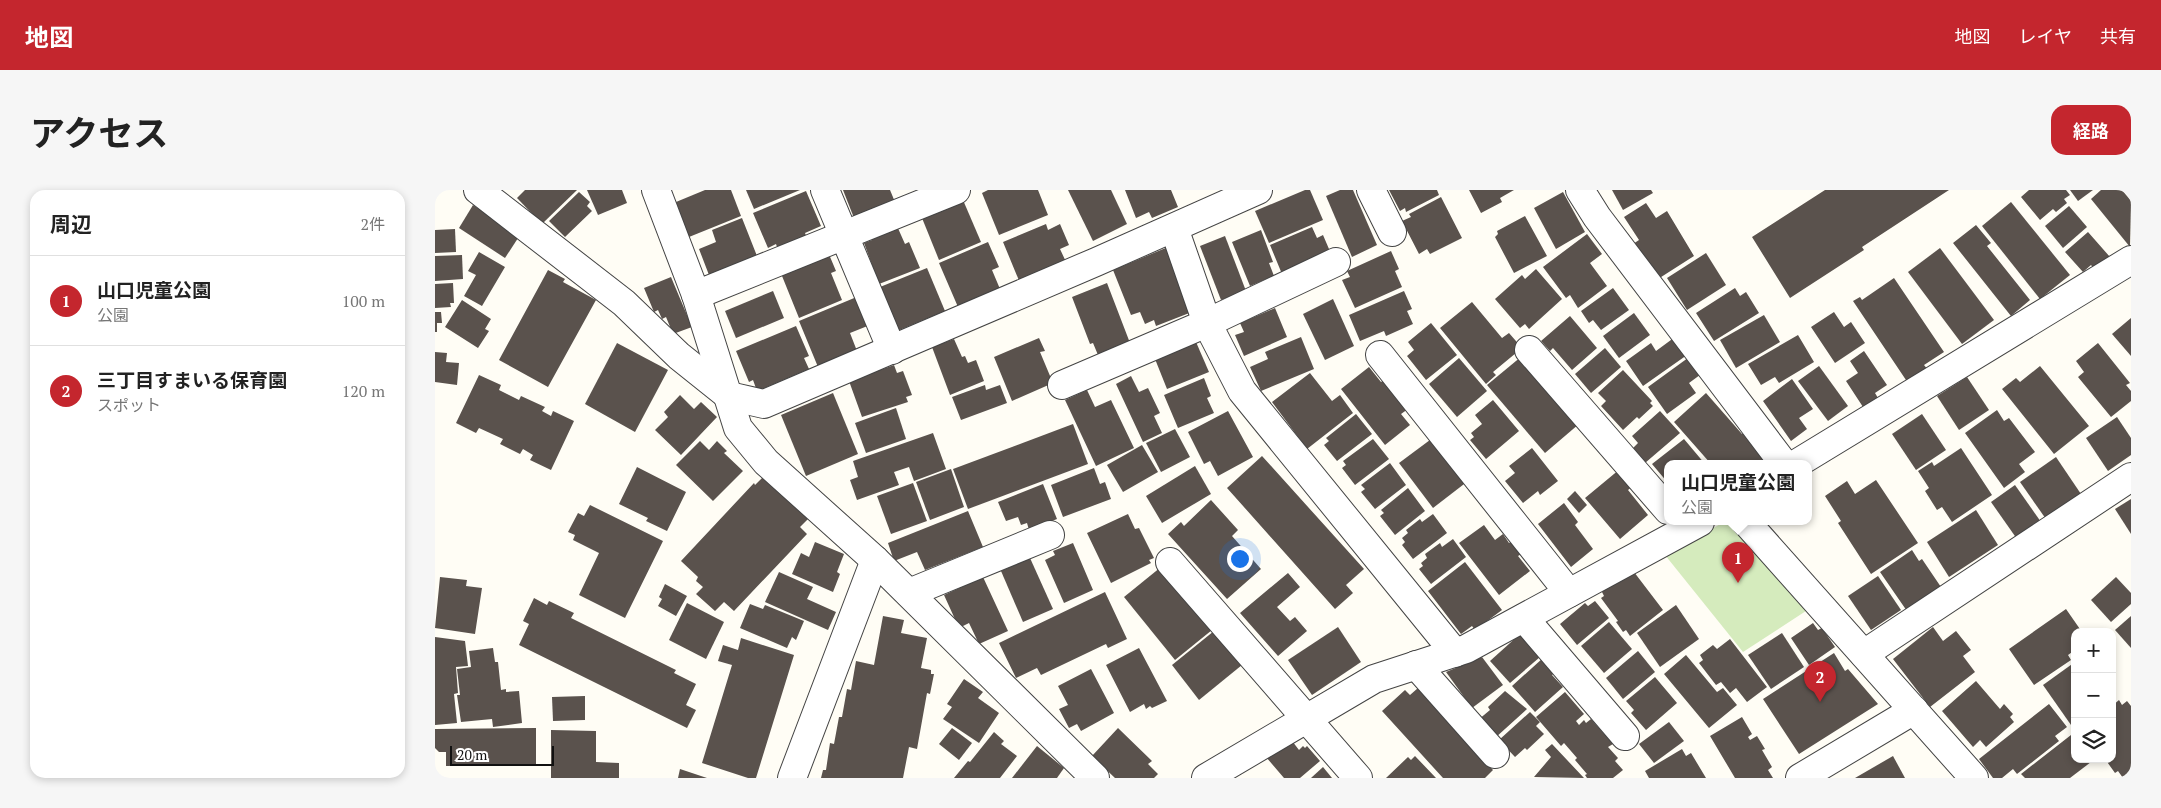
<!DOCTYPE html>
<html lang="ja">
<meta charset="utf-8">
<style>
:root{--surface:#fff;--page:#f6f6f6;--text:#222;--muted:#767676;--line:#e0e0e0;--accent:#c4262e}
body{margin:0;font-family:"PT Serif","Noto Sans JP",serif;background:var(--page);color:var(--text)}
.controls{position:absolute;right:15px;bottom:15px;display:grid;overflow:hidden;border-radius:10px;box-shadow:0 2px 8px #0003}
.controls button{width:45px;height:45px;display:grid;place-items:center;padding:0;border:0;border-bottom:1px solid var(--line);background:var(--surface);color:var(--text);font:25px sans-serif}
.scale{position:absolute;left:15px;bottom:12px;width:104px;box-sizing:border-box;padding-left:5px;border:2px solid #111;border-top:0;font-size:14px;line-height:18px;white-space:nowrap;color:#111;-webkit-text-stroke:4px #fff;paint-order:stroke}
.you{position:absolute;left:804px;top:368px;width:18px;height:18px;margin:-12px;border:4px solid #fff;border-radius:50%;background:#1a73e8;box-shadow:0 0 0 8px #1a73e833}
.badge{display:grid;place-items:center;width:32px;height:32px;border-radius:50%;background:var(--accent);color:#fff;font-size:16px;font-weight:700}
.pin{position:absolute;translate:-50% -41px;filter:drop-shadow(0 1px 2px #0008)}
.pin::after{content:'';position:absolute;top:26px;width:18px;height:15px;background:inherit;clip-path:polygon(0 0,100% 0,50% 100%)}
.popup{position:absolute;left:1229px;top:270px;width:148px;height:65px;box-sizing:border-box;display:grid;place-content:center;border-radius:10px;background:var(--surface);filter:drop-shadow(0 1px 4px #0005);font-size:16px;white-space:nowrap;color:var(--muted)}
.popup b{font-size:19px;color:var(--text)}
.popup::after{content:'';position:absolute;left:50%;top:100%;margin-left:-10px;border:10px solid transparent;border-top-color:var(--surface)}
.list{margin:0;padding:0;list-style:none}
h2{display:flex;justify-content:space-between;align-items:center;height:65px;margin:0;padding:0 20px;font-size:21px}
h2 small{font-size:16px;font-weight:400;color:var(--muted)}
.list li{display:grid;grid-template-columns:32px 1fr auto;gap:15px;align-items:center;box-sizing:border-box;height:90px;padding:0 20px;border-top:1px solid var(--line)}
.list b{display:block;font-size:19px;white-space:nowrap}
.list p{margin:0;font-size:16px;white-space:nowrap;color:var(--muted)}
.list em{font-size:16px;font-style:normal;color:var(--muted)}
.icon{flex:none;width:28px;height:28px;fill:none;stroke:currentColor;stroke-width:2;stroke-linecap:round;stroke-linejoin:round}
.map{position:relative;flex:none;width:1696px;height:588px;overflow:hidden;border-radius:15px}
header{display:flex;align-items:center;gap:30px;box-sizing:border-box;height:70px;padding:0 25px;background:var(--accent);color:#fff}
header strong{font-size:24px}
nav{display:flex;gap:28px;margin-inline-start:auto;font-size:18px}
.intro{display:flex;align-items:center;justify-content:space-between;box-sizing:border-box;height:120px;padding:0 30px}
h1{margin:0;font-size:35px}
.button{padding:12px 22px;border-radius:15px;background:var(--accent);color:#fff;font-size:18px;font-weight:700}
main{display:flex;gap:30px;padding:0 30px}
aside{flex:1;background:var(--surface);border-radius:15px;box-shadow:0 2px 8px #0003}
.map>svg:first-child{display:block}
</style>
<header>
<strong>地図</strong>
<nav><a>地図</a><a>レイヤ</a><a>共有</a></nav>
</header>
<div class="intro"><h1>アクセス</h1><a class="button">経路</a></div>
<main>
<aside>
<h2>周辺<small>2件</small></h2>
<ul class="list">
<li><span class="badge">1</span><div><b>山口児童公園</b><p>公園</p></div><em>100 m</em></li>
<li><span class="badge">2</span><div><b>三丁目すまいる保育園</b><p>スポット</p></div><em>120 m</em></li>
</ul>
</aside>
<div class="map">
<svg width="1696" height="588" viewBox="0 0 1696 588">
<rect width="100%" height="100%" fill="#fffdf5"/>
<!-- green -->
<polygon fill="#d5ebbd" points="1289,332 1299,332 1374,419 1308,462 1230,365"/>
<!-- building -->
<g fill="#5a524d">
<polygon points="90,0 142,0 107,34 82,8"/>
<polygon points="152,0 187,0 192,13 163,25"/>
<polygon points="270,0 296,0 306,26 254,47 241,12"/>
<polygon points="311,0 365,0 319,19"/>
<polygon points="408,0 455,0 460,12 419,28"/>
<polygon points="553,0 603,0 613,25 564,45 547,3"/>
<polygon points="633,0 676,0 692,34 658,51"/>
<polygon points="690,0 736,0 743,17 717,28 714,22 701,28"/>
<polygon points="870,0 875,0 888,30 834,53 820,21"/>
<polygon points="905,0 918,0 942,55 917,67 891,6"/>
<polygon points="954,0 1002,0 1004,5 971,22 970,18 965,21"/>
<polygon points="1034,0 1079,0 1065,8 1067,12 1046,23"/>
<polygon points="1177,0 1216,0 1218,3 1188,20"/>
<polygon points="1390,0 1514,0 1427,57 1429,60 1355,108 1317,47"/>
<polygon points="1594,0 1631,0 1635,5 1629,9 1632,13 1621,22 1618,19 1605,30 1586,7"/>
<polygon points="1635,0 1658,0 1643,11"/>
<polygon points="1666,0 1687,0 1696,11 1695,57 1656,9"/>
<polygon points="371,1 386,36 370,43 372,48 343,60 341,54 333,58 318,23"/>
<polygon points="144,2 155,12 152,16 157,21 130,47 114,31"/>
<polygon points="1128,2 1150,42 1121,59 1099,18"/>
<polygon points="1006,7 1027,48 995,64 992,59 984,64 967,31 976,27 974,24"/>
<polygon points="528,10 546,52 504,70 487,28"/>
<polygon points="1576,12 1635,85 1605,109 1547,36"/>
<polygon points="1211,13 1221,28 1232,21 1259,66 1223,89 1198,54 1204,50 1189,27"/>
<polygon points="38,15 85,45 70,68 24,38"/>
<polygon points="1634,16 1652,37 1628,58 1610,36"/>
<polygon points="1090,26 1112,66 1079,83 1060,47 1063,44 1062,41"/>
<polygon points="307,28 322,66 274,85 264,59 281,52 277,40"/>
<polygon points="611,34 613,40 625,34 634,55 625,59 632,74 585,93 568,52"/>
<polygon points="1541,35 1556,53 1552,56 1595,110 1576,126 1518,53"/>
<polygon points="462,36 470,54 474,52 485,78 444,94 429,53 437,50 435,47"/>
<polygon points="877,37 882,48 888,45 897,66 847,84 835,55"/>
<polygon points="20,39 21,62 0,63 0,40"/>
<polygon points="826,40 838,72 834,73 839,86 815,96 797,52"/>
<polygon points="1653,42 1675,67 1660,80 1656,75 1648,82 1630,62"/>
<polygon points="1152,44 1167,64 1155,73 1172,96 1143,118 1135,105 1131,108 1108,77"/>
<polygon points="790,46 811,101 786,110 765,56"/>
<polygon points="553,52 564,77 557,80 565,99 523,117 504,73"/>
<polygon points="733,57 744,84 741,85 746,98 762,120 721,136 719,130 710,134 705,122 696,125 678,80"/>
<polygon points="1505,58 1559,130 1527,154 1473,82"/>
<polygon points="956,61 964,79 960,81 967,97 920,118 907,90 915,87 912,81"/>
<polygon points="44,62 70,77 47,116 29,106 41,85 33,81"/>
<polygon points="393,62 401,81 396,83 407,110 364,128 345,81"/>
<polygon points="1271,63 1291,95 1252,120 1232,88"/>
<polygon points="27,65 28,89 0,91 0,66"/>
<polygon points="492,78 510,121 462,141 445,97"/>
<polygon points="1101,79 1127,109 1094,139 1090,134 1085,138 1060,109 1087,85 1090,89"/>
<polygon points="113,80 130,89 128,92 161,110 113,197 64,170"/>
<polygon points="236,87 257,137 238,144 231,127 227,129 223,120 219,122 209,98"/>
<polygon points="1459,88 1509,162 1489,175 1493,180 1473,193 1418,111 1425,107 1427,110"/>
<polygon points="18,93 19,113 15,113 16,117 0,118 0,94"/>
<polygon points="672,93 695,153 663,165 658,153 655,154 637,107"/>
<polygon points="1178,98 1194,120 1166,140 1158,130 1154,133 1146,121"/>
<polygon points="1300,98 1305,106 1311,102 1324,123 1279,151 1261,123"/>
<polygon points="338,101 349,128 301,148 290,121"/>
<polygon points="969,101 977,119 972,121 978,134 951,146 949,141 925,151 914,125"/>
<polygon points="424,106 435,135 415,143 422,161 383,177 364,131"/>
<polygon points="898,109 919,156 890,170 868,124"/>
<polygon points="27,110 56,129 50,139 54,141 43,158 10,137"/>
<polygon points="1037,112 1067,148 1074,143 1087,158 1058,182 1061,185 1051,194 1005,138"/>
<polygon points="840,118 852,147 809,166 800,145 809,142 805,133"/>
<polygon points="0,122 6,122 7,133 2,133 2,142 0,142"/>
<polygon points="1399,122 1409,137 1416,132 1430,153 1400,173 1376,137"/>
<polygon points="1199,123 1215,145 1184,168 1168,146"/>
<polygon points="1329,125 1345,152 1301,178 1285,150"/>
<polygon points="1135,126 1162,158 1137,180 1118,158 1115,161 1106,151"/>
<polygon points="1696,128 1696,166 1677,144"/>
<polygon points="996,133 1022,165 991,190 972,166 979,160 973,152"/>
<polygon points="361,136 374,166 369,168 374,179 322,201 318,190 314,192 301,161"/>
<polygon points="1363,145 1379,172 1344,193 1340,187 1326,195 1313,174"/>
<polygon points="866,147 879,179 826,201 815,177 833,169 830,162"/>
<polygon points="1240,147 1252,165 1208,196 1191,171 1216,153 1221,161"/>
<polygon points="604,148 610,161 605,162 618,193 577,211 559,167"/>
<polygon points="519,149 527,167 530,166 533,173 541,170 549,191 515,205 497,157"/>
<polygon points="761,152 774,182 732,199 720,169"/>
<polygon points="182,153 233,180 200,242 150,214"/>
<polygon points="1663,153 1695,193 1691,195 1696,201 1696,211 1676,227 1643,187 1649,182 1641,171"/>
<polygon points="1170,158 1186,177 1156,203 1140,184"/>
<polygon points="1429,161 1452,195 1440,203 1443,208 1428,217 1411,191 1423,183 1415,171"/>
<polygon points="0,162 12,163 11,172 24,173 22,195 0,192"/>
<polygon points="1257,165 1269,182 1254,193 1261,203 1232,224 1213,197"/>
<polygon points="1087,166 1144,234 1110,263 1052,195"/>
<polygon points="1024,168 1052,201 1022,227 994,194"/>
<polygon points="459,175 462,183 468,181 477,205 471,207 473,212 427,227 414,191"/>
<polygon points="1384,176 1413,216 1393,231 1363,191"/>
<polygon points="1605,176 1654,236 1619,264 1567,199 1581,188 1585,192"/>
<polygon points="934,177 946,192 950,189 973,219 966,224 975,235 950,255 906,199"/>
<polygon points="1188,180 1217,211 1215,213 1218,216 1204,229 1202,227 1188,240 1166,216 1171,211 1163,203"/>
<polygon points="875,183 897,211 905,205 918,223 872,259 837,212"/>
<polygon points="44,185 66,195 64,200 84,210 86,206 110,217 107,221 116,226 118,221 139,231 116,280 95,270 98,265 88,259 85,264 65,254 68,249 44,238 41,243 21,233"/>
<polygon points="696,186 704,202 713,198 725,223 719,226 727,243 708,252 681,194"/>
<polygon points="1532,187 1554,220 1524,240 1502,206"/>
<polygon points="769,188 776,206 772,208 779,223 743,238 729,205"/>
<polygon points="1357,189 1378,219 1364,228 1372,239 1356,251 1328,211"/>
<polygon points="550,195 551,200 565,195 572,213 526,230 517,207"/>
<polygon points="652,200 660,217 676,210 699,258 661,276 630,210"/>
<polygon points="398,203 423,264 371,286 346,225"/>
<polygon points="1271,203 1307,244 1312,239 1334,265 1324,274 1276,274 1239,232"/>
<polygon points="245,205 259,219 266,212 282,227 246,265 220,240 233,227 229,222"/>
<polygon points="1058,210 1084,241 1051,269 1035,250 1039,247 1036,243 1047,234 1040,225"/>
<polygon points="461,218 471,249 431,263 420,233"/>
<polygon points="1562,220 1569,231 1574,228 1600,262 1584,274 1590,282 1569,298 1530,243"/>
<polygon points="793,221 818,267 783,286 775,271 769,274 753,242"/>
<polygon points="1225,221 1245,243 1210,273 1198,258 1203,253 1197,246"/>
<polygon points="921,224 937,244 902,271 889,255 894,251 891,248"/>
<polygon points="1487,224 1511,260 1481,280 1457,244"/>
<polygon points="1682,227 1696,248 1696,265 1673,281 1651,248"/>
<polygon points="638,234 653,274 533,319 518,279"/>
<polygon points="740,239 755,267 726,282 711,253"/>
<polygon points="498,243 511,279 479,291 474,277 459,282 464,295 422,310 415,290 423,287 418,271"/>
<polygon points="999,247 1033,291 998,318 964,273"/>
<polygon points="938,249 954,269 920,295 907,278 911,275 908,271"/>
<polygon points="1249,249 1270,274 1233,274 1233,293 1217,274"/>
<polygon points="265,251 274,260 282,251 292,261 289,263 308,281 278,311 241,275"/>
<polygon points="707,255 723,282 688,302 672,275"/>
<polygon points="1097,258 1123,291 1105,305 1103,301 1088,313 1070,291 1080,283 1074,276"/>
<polygon points="1526,258 1557,305 1517,332 1507,317 1502,320 1490,301 1494,298 1483,281 1497,272 1499,276"/>
<polygon points="827,266 929,379 911,395 918,403 900,419 792,298"/>
<polygon points="1621,267 1648,307 1613,332 1585,292"/>
<polygon points="955,273 971,295 940,319 926,302 930,299 926,295"/>
<polygon points="760,276 776,304 727,333 711,306"/>
<polygon points="202,277 251,302 232,341 211,331 213,328 184,314"/>
<polygon points="659,278 665,294 670,292 676,309 628,327 616,295"/>
<polygon points="516,279 529,317 495,330 481,292"/>
<polygon points="1185,279 1199,295 1193,300 1213,325 1185,349 1150,308"/>
<polygon points="330,285 374,328 365,337 372,344 299,421 289,412 280,421 261,404 268,397 261,391 263,387 246,371 319,293 320,295"/>
<polygon points="1441,290 1483,353 1436,384 1403,333 1406,331 1390,306 1412,291 1420,304"/>
<polygon points="478,293 492,331 456,344 442,306"/>
<polygon points="608,294 622,329 594,340 592,333 586,335 583,327 571,331 563,312"/>
<polygon points="1580,295 1606,332 1582,349 1556,312"/>
<polygon points="973,298 990,321 960,345 945,326 949,323 946,320"/>
<polygon points="1140,301 1152,315 1144,323 1132,309"/>
<polygon points="1696,309 1696,344 1680,319"/>
<polygon points="776,310 803,340 797,346 826,379 792,409 733,344 746,332 749,336"/>
<polygon points="1129,313 1143,332 1140,335 1158,359 1136,377 1103,334"/>
<polygon points="155,315 228,351 190,428 144,405 164,363 138,350 140,345 133,342 143,323 149,326"/>
<polygon points="1541,320 1563,355 1514,387 1492,352"/>
<polygon points="533,321 548,357 490,380 482,362 459,371 453,353"/>
<polygon points="693,324 700,339 704,338 719,368 714,370 716,373 676,393 652,343"/>
<polygon points="998,324 1012,343 978,369 967,355 970,352 967,348 973,343 971,340 985,329 987,332"/>
<polygon points="1049,335 1060,350 1068,344 1074,353 1078,351 1088,363 1083,366 1095,381 1064,405 1024,353"/>
<polygon points="1018,349 1031,367 996,394 984,379 988,376 986,373 992,368 990,364 1005,353 1007,357"/>
<polygon points="380,352 409,364 402,382 405,384 398,402 357,384 366,363 374,367"/>
<polygon points="638,353 658,400 629,413 610,370 620,365 618,361"/>
<polygon points="1477,360 1484,371 1487,369 1508,400 1474,424 1445,382"/>
<polygon points="595,368 618,419 588,432 566,381"/>
<polygon points="1030,372 1067,420 1040,440 1037,436 1026,444 993,401"/>
<polygon points="726,377 777,440 740,470 689,407"/>
<polygon points="1194,381 1199,382 1228,420 1195,446 1191,440 1188,442 1181,432 1183,431 1166,408 1169,406 1167,402"/>
<polygon points="344,382 378,397 372,409 401,422 393,440 330,412"/>
<polygon points="853,383 865,397 842,417 855,431 860,427 872,441 843,466 805,423"/>
<polygon points="1443,386 1466,420 1436,440 1413,406"/>
<polygon points="5,387 32,390 31,396 47,398 40,444 0,438"/>
<polygon points="548,387 573,441 544,454 534,433 524,438 509,405"/>
<polygon points="1681,387 1696,403 1696,414 1676,432 1656,410"/>
<polygon points="230,394 252,406 241,426 223,416 227,409 224,407"/>
<polygon points="670,402 692,449 673,458 671,454 606,485 602,478 581,488 564,453"/>
<polygon points="99,408 112,415 114,411 139,423 136,428 241,480 239,483 261,494 251,515 261,520 252,538 84,455 94,434 88,431"/>
<polygon points="1160,411 1174,428 1142,455 1125,434 1150,413 1153,416"/>
<polygon points="252,413 289,432 271,469 234,450"/>
<polygon points="315,414 328,419 330,415 369,431 361,450 357,447 352,458 305,438"/>
<polygon points="1241,415 1264,449 1225,477 1202,443"/>
<polygon points="1631,419 1647,442 1640,442 1640,460 1633,465 1636,470 1599,495 1574,459"/>
<polygon points="448,426 469,430 466,443 492,448 486,478 496,480 496,484 499,484 495,504 492,503 482,559 474,557 468,588 386,588 388,580 391,580 395,553 399,554 404,527 407,527 412,499 416,500 421,471 439,475"/>
<polygon points="1696,426 1696,458 1680,440"/>
<polygon points="1174,432 1197,459 1169,483 1146,456"/>
<polygon points="1378,433 1383,440 1387,438 1400,457 1374,475 1356,448"/>
<polygon points="903,437 926,472 877,505 853,470"/>
<polygon points="1498,437 1508,451 1521,441 1536,460 1528,466 1540,482 1495,517 1458,469"/>
<polygon points="779,441 807,475 764,510 737,475"/>
<polygon points="1347,443 1369,477 1336,499 1313,465"/>
<polygon points="1085,444 1105,467 1075,493 1055,471"/>
<polygon points="0,447 30,451 33,476 21,477 23,503 19,504 22,533 0,535"/>
<polygon points="306,448 359,465 321,588 313,588 267,573 297,475 283,471 288,455 303,460"/>
<polygon points="1295,449 1332,497 1312,512 1301,498 1295,503 1286,492 1281,495 1264,473 1268,470 1265,465 1278,455 1282,459"/>
<polygon points="58,458 60,472 63,472 66,500 71,499 71,502 84,501 87,533 58,537 57,529 26,532 22,505 25,505 22,479 36,477 34,461"/>
<polygon points="704,458 732,511 717,518 715,516 711,519 709,514 695,522 671,475"/>
<polygon points="1203,461 1220,482 1188,509 1171,488"/>
<polygon points="1399,463 1410,481 1413,479 1443,514 1364,564 1328,509"/>
<polygon points="1251,465 1282,502 1288,498 1302,515 1274,538 1229,484"/>
<polygon points="1047,467 1068,495 1037,518 1011,482"/>
<polygon points="1108,468 1121,482 1117,485 1128,497 1100,522 1077,496"/>
<polygon points="1640,472 1640,532 1636,535 1608,495"/>
<polygon points="656,479 679,523 646,541 642,534 634,538 624,519 633,515 623,496"/>
<polygon points="1220,487 1242,513 1211,540 1196,523 1199,520 1191,511"/>
<polygon points="529,489 548,502 543,508 564,523 544,553 508,529 517,517 512,514"/>
<polygon points="1541,491 1565,519 1569,514 1578,524 1575,527 1579,532 1551,557 1545,550 1538,557 1507,521"/>
<polygon points="983,498 1058,580 1050,588 1008,588 947,521 970,500 975,505"/>
<polygon points="1070,501 1092,519 1060,548 1043,530 1055,520 1053,517"/>
<polygon points="1130,502 1149,524 1141,531 1144,535 1149,530 1151,533 1156,529 1178,554 1173,557 1183,568 1180,571 1188,580 1178,588 1152,588 1150,585 1152,584 1140,570 1142,568 1129,553 1126,556 1101,527"/>
<polygon points="150,506 150,530 118,531 117,507"/>
<polygon points="1684,510 1687,515 1692,511 1696,516 1696,588 1688,588 1683,581 1680,583 1670,569 1677,569 1677,516"/>
<polygon points="1614,514 1632,537 1620,546 1624,551 1582,584 1578,579 1567,588 1558,588 1544,569"/>
<polygon points="1095,522 1105,532 1101,536 1109,544 1092,560 1090,558 1080,567 1064,550"/>
<polygon points="1307,527 1317,544 1313,547 1315,550 1322,546 1330,559 1327,560 1337,577 1333,580 1338,588 1300,588 1275,546"/>
<polygon points="1234,532 1249,551 1219,573 1204,554"/>
<polygon points="101,538 101,575 11,576 11,562 4,562 0,558 0,539"/>
<polygon points="517,538 537,553 524,570 504,554"/>
<polygon points="683,538 717,571 713,574 723,584 719,588 680,588 657,566"/>
<polygon points="116,540 161,541 161,572 184,573 184,588 116,588"/>
<polygon points="559,542 569,551 566,554 582,566 565,588 519,588 533,571 535,572"/>
<polygon points="1636,545 1640,550 1640,569 1655,569 1656,572 1635,588 1590,588 1586,584"/>
<polygon points="854,547 864,560 868,556 870,558 872,556 885,571 865,588 849,588 831,567"/>
<polygon points="1117,554 1149,588 1099,587 1116,567 1110,560"/>
<polygon points="602,556 629,578 622,588 577,588"/>
<polygon points="1247,559 1251,566 1256,563 1271,588 1214,588 1210,581"/>
<polygon points="980,566 1001,588 951,588 973,567 976,570"/>
<polygon points="1458,566 1470,588 1420,588"/>
<polygon points="888,577 897,588 876,588"/>
<polygon points="245,579 272,588 243,588"/>
</g>
<g fill="none" stroke-linecap="round" stroke-linejoin="round">
<defs>
<g id="minor">
<polyline points="43,0 189,113 244,166 294,206 329,214 661,72 823,0"/>
<polyline points="221,0 261,105 521,0"/>
<polyline points="390,0 457,160"/>
<polyline points="936,0 957,42"/>
<polyline points="1145,0 1162,27 1349,274"/>
<polyline points="739,38 772,133 807,201 1020,463"/>
<polyline points="261,105 303,238 331,272 440,370 660,588"/>
<polyline points="1094,160 1233,320"/>
<polyline points="945,165 1134,403"/>
<polyline points="627,195 772,133 901,72"/>
<polyline points="1361,274 1696,70"/>
<polyline points="1311,332 1539,588"/>
<polyline points="735,372 923,588"/>
<polyline points="474,403 615,345"/>
<polyline points="1089,428 1190,546"/>
<polyline points="1429,464 1696,287"/>
<polyline points="981,475 1060,564"/>
<polyline points="357,588 440,370"/>
<polyline points="771,588 939,489 1031,459 1265,332"/>
<polyline points="1365,588 1479,520"/>
</g>
</defs>
<!-- minor casing -->
<use href="#minor" stroke="#444" stroke-width="30"/>
<!-- minor -->
<use href="#minor" stroke="#fff" stroke-width="28"/>
</g>
</svg>
<div class="controls">
<button>+</button>
<button>−</button>
<button><svg class="icon" aria-label="layers" viewBox="0 0 24 24"><path d="M12 4l9 5-9 5-9-5zM3 14l9 5 9-5"/></svg></button>
</div>
<div class="scale">20 m</div>
<div class="you"></div>
<div class="pin badge" style="left:1303px;top:393px">1</div>
<div class="popup"><b>山口児童公園</b>公園</div>
<div class="pin badge" style="left:1385px;top:512px">2</div>
</div>
</main>
